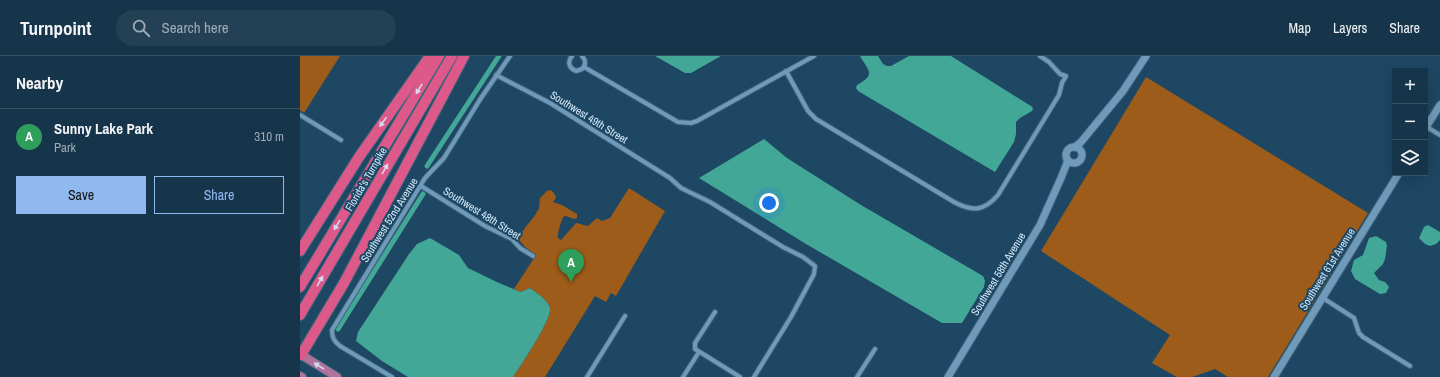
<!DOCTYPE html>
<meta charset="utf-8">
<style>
:root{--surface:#16354a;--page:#234054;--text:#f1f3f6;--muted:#9eabb5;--line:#355062;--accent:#90b9f0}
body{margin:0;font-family:"Archivo Narrow",sans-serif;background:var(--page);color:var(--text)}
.controls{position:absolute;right:12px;top:12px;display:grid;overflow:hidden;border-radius:0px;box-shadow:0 4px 16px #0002}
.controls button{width:36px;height:36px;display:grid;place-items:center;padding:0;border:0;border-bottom:1px solid var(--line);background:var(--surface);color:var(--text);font:20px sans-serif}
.you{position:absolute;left:469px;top:147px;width:14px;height:14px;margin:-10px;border:3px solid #fff;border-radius:50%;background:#1a73e8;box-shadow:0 0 0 6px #1a73e833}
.badge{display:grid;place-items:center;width:26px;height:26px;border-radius:50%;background:var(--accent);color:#fff;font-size:13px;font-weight:700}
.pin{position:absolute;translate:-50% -33px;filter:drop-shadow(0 1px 2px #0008)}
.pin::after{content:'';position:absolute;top:21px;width:14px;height:12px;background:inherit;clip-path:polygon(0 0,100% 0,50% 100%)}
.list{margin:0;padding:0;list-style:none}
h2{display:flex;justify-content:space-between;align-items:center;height:52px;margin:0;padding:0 16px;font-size:17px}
h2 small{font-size:13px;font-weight:400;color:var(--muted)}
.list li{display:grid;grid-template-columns:26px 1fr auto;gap:12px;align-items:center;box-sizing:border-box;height:56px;padding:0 16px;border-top:1px solid var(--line)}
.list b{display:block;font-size:15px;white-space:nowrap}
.list p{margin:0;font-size:13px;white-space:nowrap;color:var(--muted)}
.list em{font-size:13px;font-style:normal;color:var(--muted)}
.actions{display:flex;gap:8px;padding:12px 16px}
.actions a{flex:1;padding:9px 0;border:1px solid var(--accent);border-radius:0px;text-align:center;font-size:14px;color:var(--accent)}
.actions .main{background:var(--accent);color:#111}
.icon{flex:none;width:22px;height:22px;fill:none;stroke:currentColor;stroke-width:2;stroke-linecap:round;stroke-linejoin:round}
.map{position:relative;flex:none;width:1140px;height:321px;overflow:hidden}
header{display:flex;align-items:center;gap:24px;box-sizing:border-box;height:56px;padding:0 20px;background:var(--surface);border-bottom:1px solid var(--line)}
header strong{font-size:19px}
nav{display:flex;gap:22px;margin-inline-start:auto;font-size:14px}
.search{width:280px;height:36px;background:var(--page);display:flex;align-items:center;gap:10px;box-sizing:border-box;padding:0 14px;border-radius:22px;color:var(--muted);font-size:15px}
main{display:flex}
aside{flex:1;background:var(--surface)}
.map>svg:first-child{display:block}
</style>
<header>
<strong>Turnpoint</strong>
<div class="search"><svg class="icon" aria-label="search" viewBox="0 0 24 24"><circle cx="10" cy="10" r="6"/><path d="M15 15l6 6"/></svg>Search here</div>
<nav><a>Map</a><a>Layers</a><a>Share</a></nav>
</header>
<main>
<aside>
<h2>Nearby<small></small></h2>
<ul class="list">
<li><span class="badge" style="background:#2e9e5b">A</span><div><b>Sunny Lake Park</b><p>Park</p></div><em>310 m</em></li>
</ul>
<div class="actions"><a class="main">Save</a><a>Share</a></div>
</aside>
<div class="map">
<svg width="1140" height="321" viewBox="0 0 1140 321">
<rect width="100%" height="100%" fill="#1d4763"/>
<!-- green -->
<g fill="#9d5c19">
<polygon points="0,0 40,0 4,57 0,54"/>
<polygon points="846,21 1068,157 968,321 928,321 915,313 892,321 877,321 852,307 870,279 741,195"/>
<path d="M329 132 365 155 316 240 311 237 306 246 295 240 245 321H213C221 309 252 263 250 252 247 243 237 237 230 232L221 236 214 233 236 199 225 191 219 184C222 171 234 164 239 152 240 148 239 146 240 142L247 135C252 132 255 138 256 142L253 146 262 149 277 158V162L274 163 266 160 263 161C261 166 257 178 258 182L261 184 276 167 288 170 297 162 302 165 310 162Z"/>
</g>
<!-- water -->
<g fill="#42a796">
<polygon points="355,0 421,0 391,17 385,17"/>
<path d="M560 0H578L583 8 587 10H591L609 0H651L731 50 733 52 732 55 720 62 716 66V78L714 86 695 116 558 35 556 32 557 29C576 18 569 16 560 0Z"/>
<polygon points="464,83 487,102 561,149 683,220 685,225 684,231 662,267 642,267 506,188 399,122"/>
<polygon points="1128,169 1140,176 1140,184 1136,188 1130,190 1125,188 1119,182 1124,171"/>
<polygon points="1076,180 1086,186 1087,190 1085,203 1083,208 1074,217 1079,224 1085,226 1089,231 1086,237 1080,238 1055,223 1051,215 1054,204 1063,199 1069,182"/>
<path d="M130 182 159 199 168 212 199 227 221 236 230 232C237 237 247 243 250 252 252 263 221 309 213 321H108L82 305 56 285 58 276 109 198 117 188Z"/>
</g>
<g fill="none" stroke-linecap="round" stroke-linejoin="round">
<!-- canal -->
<g stroke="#42a796" stroke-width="5">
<polyline points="127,110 199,0"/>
<polyline points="38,273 123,138"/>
</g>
<defs>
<g id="minor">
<path d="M272 0C267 6 269 12 276 15L282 13C286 9 286 4 282 0"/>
<polyline points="284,11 378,66 391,67 397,65 514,0"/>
<path d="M486 15 508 55 516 63 654 146C673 156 684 155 698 139L759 39 762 27 766 20 760 18 749 6 740 0"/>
<polyline points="196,19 250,47 370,122 381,132 410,146 483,191 503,201 515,210 514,218 491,261 454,321"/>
<polyline points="0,59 41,84"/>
<polyline points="1127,71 1140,79"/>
<polyline points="121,130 185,170 212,183 220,192 233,200"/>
<polyline points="1023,242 1054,262 1059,277 1063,281 1110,310"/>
<polyline points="415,256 395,287 395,293 440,321"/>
<path d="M92 321 40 290C34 285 32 282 32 274L125 122 144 102 181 42 210 0"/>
<polyline points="287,321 325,260"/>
<polyline points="383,321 399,296"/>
<polyline points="557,321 575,293"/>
</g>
<g id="tertiary">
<polyline points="1125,73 1140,49"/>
<circle cx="774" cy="99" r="8"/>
<polyline points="775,91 781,86 823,35 846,0"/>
<polyline points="648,321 740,169 761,122 767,107 767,103"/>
<polyline points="974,321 1099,117"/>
</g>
<g id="primary">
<polyline points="0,298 37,321"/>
<polyline points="0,320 2,321"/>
</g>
<g id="motorway">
<polyline points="0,195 59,101 130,0"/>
<polyline points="0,231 139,0"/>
<polyline points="0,259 152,0"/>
<polyline points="1,299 44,227 164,0"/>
</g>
</defs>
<!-- minor casing -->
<use href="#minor" stroke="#3f657c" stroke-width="6"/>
<!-- tertiary casing -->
<use href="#tertiary" stroke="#3f657c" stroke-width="9"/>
<!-- primary casing -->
<use href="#primary" stroke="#3f657c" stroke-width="10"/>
<!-- motorway casing -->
<use href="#motorway" stroke="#3f657c" stroke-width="12"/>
<!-- minor -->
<use href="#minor" stroke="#6f9ab9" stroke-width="4"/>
<!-- tertiary -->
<use href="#tertiary" stroke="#6f9ab9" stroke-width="7"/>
<!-- primary -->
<use href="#primary" stroke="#b0739c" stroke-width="8"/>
<!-- motorway -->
<use href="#motorway" stroke="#dc5989" stroke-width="10"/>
</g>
<!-- one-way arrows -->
<defs><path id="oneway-solid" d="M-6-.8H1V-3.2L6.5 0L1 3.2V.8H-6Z"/></defs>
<g fill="#d4dbef">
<use href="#oneway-solid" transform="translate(119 33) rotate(121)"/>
<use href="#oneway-solid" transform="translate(83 66) rotate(126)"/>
<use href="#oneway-solid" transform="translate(85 113) rotate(-60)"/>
<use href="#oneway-solid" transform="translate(37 169) rotate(121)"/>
<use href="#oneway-solid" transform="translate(20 225) rotate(-60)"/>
</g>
<use fill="#d0ddf1" href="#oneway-solid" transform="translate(19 310) rotate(-148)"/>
<g text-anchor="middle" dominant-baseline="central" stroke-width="4" stroke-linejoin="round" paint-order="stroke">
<!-- street labels -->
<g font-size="11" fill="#d3e9fa" stroke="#1d4763">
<text transform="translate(289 61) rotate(32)">Southwest 49th Street</text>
<text transform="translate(66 123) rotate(-60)">Florida's Turnpike</text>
<text transform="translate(182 157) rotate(32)">Southwest 48th Street</text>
<text transform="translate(89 164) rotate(-58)">Southwest 52nd Avenue</text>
<text transform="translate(1027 213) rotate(-58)">Southwest 61st Avenue</text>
<text transform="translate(698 218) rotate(-59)">Southwest 58th Avenue</text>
</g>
</g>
</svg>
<div class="controls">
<button>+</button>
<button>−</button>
<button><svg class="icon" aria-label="layers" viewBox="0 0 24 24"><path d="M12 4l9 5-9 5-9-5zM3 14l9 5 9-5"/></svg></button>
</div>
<div class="you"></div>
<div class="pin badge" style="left:271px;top:226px;background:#2e9e5b">A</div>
</div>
</main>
